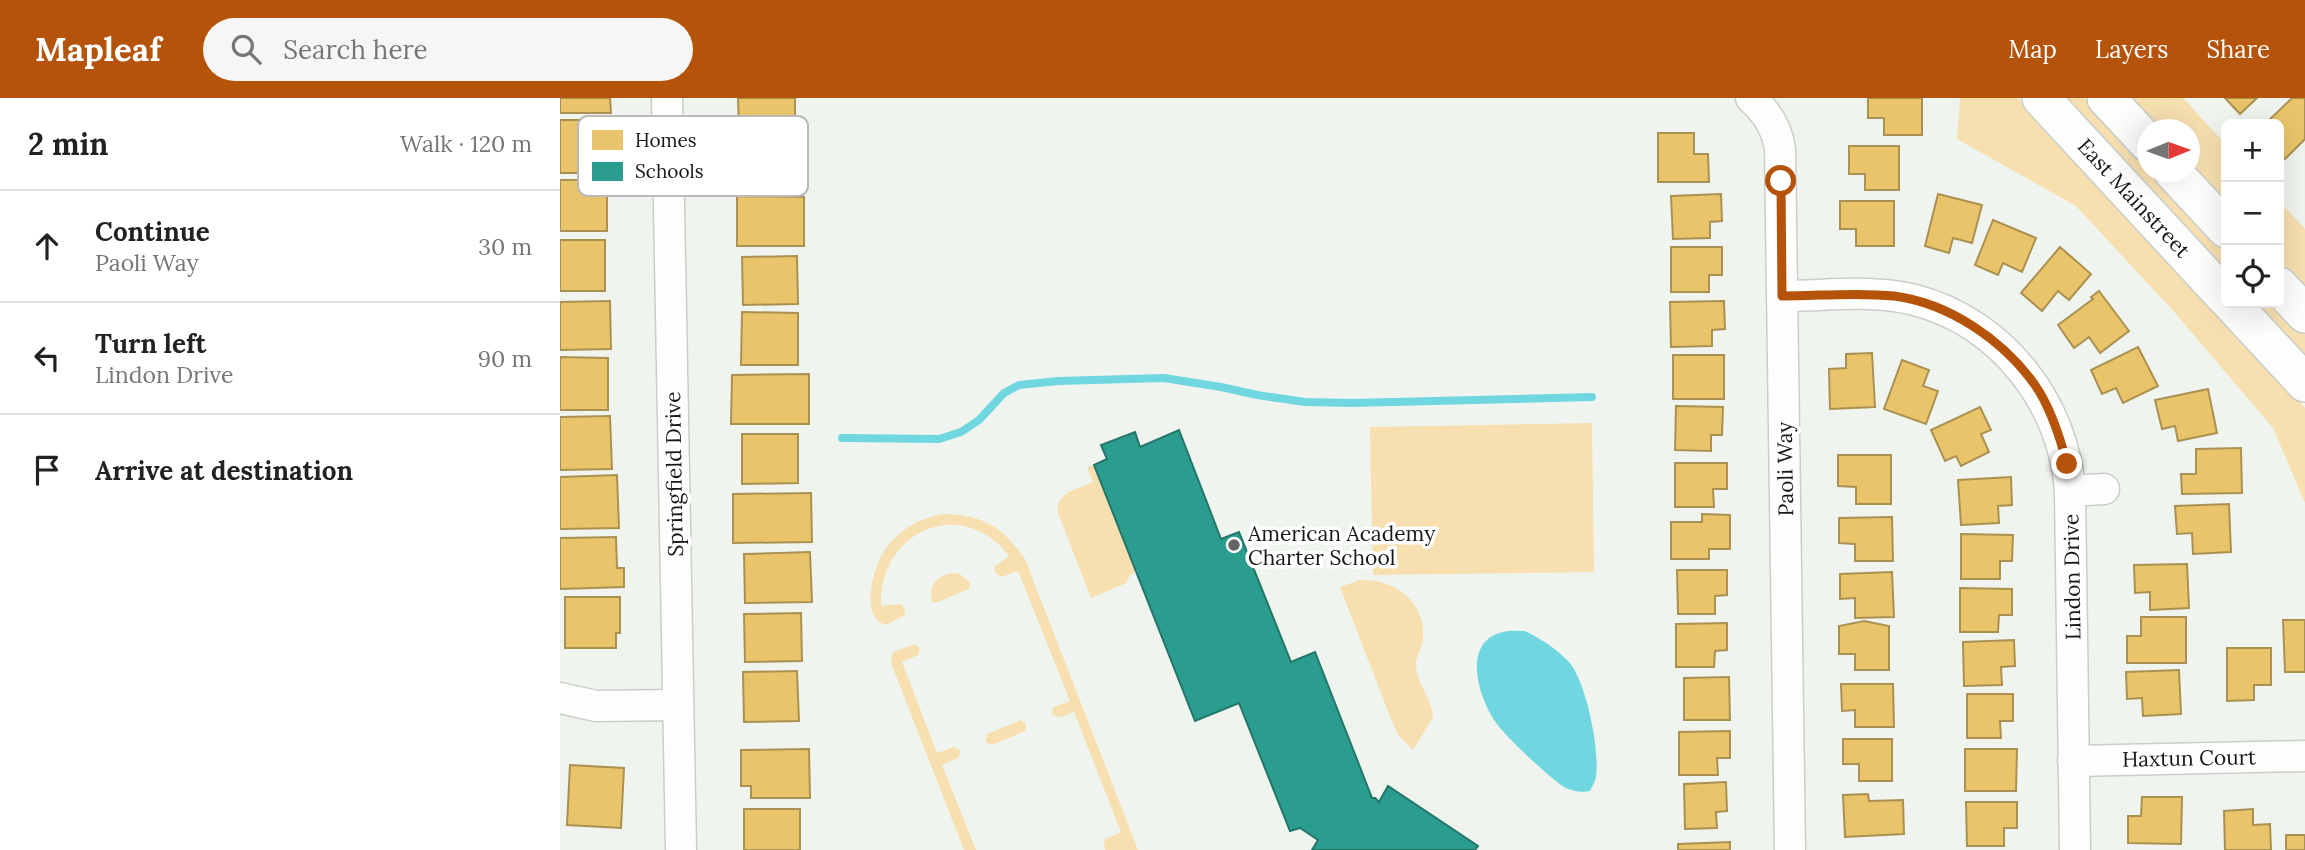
<!DOCTYPE html>
<meta charset="utf-8">
<style>
:root{--surface:#fff;--page:#f6f6f6;--text:#222;--muted:#767676;--line:#e0e0e0;--accent:#b45309}
body{margin:0;font-family:Lora,serif;background:var(--page);color:var(--text)}
.controls{position:absolute;right:21px;top:21px;display:grid;overflow:hidden;border-radius:10px;box-shadow:0 7px 28px #0002}
.controls button{width:63px;height:63px;display:grid;place-items:center;padding:0;border:0;border-bottom:2px solid var(--line);background:var(--surface);color:var(--text);font:35px sans-serif}
.compass{position:absolute;left:1577px;top:21px;width:63px;height:63px;border-radius:50%;background:var(--surface);box-shadow:0 7px 28px #0002;rotate:89deg}
.stop{position:absolute;width:21px;height:21px;margin:-16px;border:5px solid #b45309;border-radius:50%;background:#fff}
.stop.end{background:#b45309;border-color:#fff;box-shadow:0 2px 7px #0008}
.list{margin:0;padding:0;list-style:none}
h2{display:flex;justify-content:space-between;align-items:center;height:91px;margin:0;padding:0 28px;font-size:30px}
h2 small{font-size:23px;font-weight:400;color:var(--muted)}
.list li{display:grid;grid-template-columns:46px 1fr auto;gap:21px;align-items:center;box-sizing:border-box;height:112px;padding:0 28px;border-top:2px solid var(--line)}
.list b{display:block;font-size:26px;white-space:nowrap}
.list p{margin:0;font-size:23px;white-space:nowrap;color:var(--muted)}
.list em{font-size:23px;font-style:normal;color:var(--muted)}
.icon{flex:none;width:38px;height:38px;fill:none;stroke:currentColor;stroke-width:2;stroke-linecap:round;stroke-linejoin:round}
.map{position:relative;flex:none;width:1745px;height:752px;overflow:hidden}
header{display:flex;align-items:center;gap:42px;box-sizing:border-box;height:98px;padding:0 35px;background:var(--accent);color:#fff}
header strong{font-size:33px}
nav{display:flex;gap:38px;margin-inline-start:auto;font-size:24px}
.search{width:490px;height:63px;background:var(--page);display:flex;align-items:center;gap:18px;box-sizing:border-box;padding:0 24px;border-radius:38px;color:var(--muted);font-size:26px}
main{display:flex}
aside{flex:1;background:var(--surface)}
.map>svg:first-child{display:block}
</style>
<header>
<strong>Mapleaf</strong>
<div class="search"><svg class="icon" aria-label="search" viewBox="0 0 24 24"><circle cx="10" cy="10" r="6"/><path d="M15 15l6 6"/></svg>Search here</div>
<nav><a>Map</a><a>Layers</a><a>Share</a></nav>
</header>
<main>
<aside>
<h2>2 min<small>Walk · 120 m</small></h2>
<ul class="list">
<li><svg class="icon" aria-label="ahead" viewBox="0 0 24 24"><path d="M12 20V5M6 11l6-6 6 6"/></svg><div><b>Continue</b><p>Paoli Way</p></div><em>30 m</em></li>
<li><svg class="icon" aria-label="left" viewBox="0 0 24 24"><path d="M17 20v-9H6M10 6l-5 5 5 5"/></svg><div><b>Turn left</b><p>Lindon Drive</p></div><em>90 m</em></li>
<li><svg class="icon" aria-label="arrive" viewBox="0 0 24 24"><path d="M6 21V4h12l-3 4 3 4H6"/></svg><div><b>Arrive at destination</b></div></li>
</ul>
</aside>
<div class="map">
<svg width="1745" height="752" viewBox="0 0 1745 752">
<rect width="100%" height="100%" fill="#eff5ee"/>
<!-- green -->
<g fill="#f7dfaf">
<polygon points="1400,0 1458,0 1745,310 1745,405 1713,330 1615,215 1516,108 1397,41"/>
<polygon points="1503,0 1524,0 1587,68 1588,74 1593,74 1666,153 1666,177"/>
<polygon points="1569,0 1623,0 1666,47 1666,105 1630,65 1630,32 1599,31"/>
<polygon points="1719,103 1745,131 1745,191 1719,162"/>
<polygon points="1692,205 1714,205 1745,237 1745,261"/>
<polygon points="1032,325 1034,474 813,477 810,329"/>
<path d="M534 367 576 473 570 477 566 485 531 500 498 415C495 395 517 391 533 384L527 369Z"/>
<path d="M384 416C423 417 443 429 465 461L578 752H545L544 742 561 734 514 614 500 619 492 617 493 609 510 603 458 473 441 479 435 474 434 469 449 458C402 396 318 433 321 508L341 506 345 512V517L326 527C298 520 314 465 327 449 341 430 362 419 384 416Z"/>
<path d="M393 475 400 476 410 485 409 491 375 505 372 503C368 487 378 477 393 475Z"/>
<path d="M800 482C834 480 867 505 863 541 862 551 855 558 856 568 857 586 872 601 873 619L853 652 839 638 831 621 780 489Z"/>
<polygon points="355,546 360,550 358,557 342,564 377,655 394,649 401,653 398,660 382,667 416,752 404,752 331,565 333,554"/>
<polygon points="461,622 466,626 465,633 432,647 426,644 427,636"/>
</g>
<!-- water -->
<path fill="#70d6e0" d="M965 533C981 541 996 550 1009 564 1026 583 1040 652 1036 678 1036 683 1032 688 1030 693 1023 695 1011 693 1004 689 990 680 947 640 937 626 919 602 900 544 943 534 950 532 958 533 965 533Z"/>
<!-- homes -->
<g fill="#e9c46a" stroke="#aa9151" stroke-width="2">
<polygon points="0,0 50,0 51,15 0,15"/>
<polygon points="178,0 235,0 235,29 179,30"/>
<polygon points="1308,0 1362,0 1362,37 1324,37 1324,20 1308,20"/>
<polygon points="1665,0 1697,0 1680,16"/>
<polygon points="1732,0 1745,0 1745,41 1725,61 1719,54 1719,26 1705,26"/>
<polygon points="0,22 45,22 46,75 0,75"/>
<polygon points="1098,35 1134,35 1134,56 1148,56 1149,84 1098,84"/>
<polygon points="1289,48 1339,48 1339,92 1305,92 1305,76 1289,76"/>
<rect x="0" y="82" width="47" height="51"/>
<polygon points="1161,96 1162,123 1150,124 1150,140 1113,141 1111,98"/>
<polygon points="1378,96 1422,107 1412,145 1393,140 1389,155 1365,148"/>
<polygon points="177,98 244,99 244,148 177,148"/>
<polygon points="1280,103 1334,103 1334,148 1296,148 1296,131 1280,131"/>
<polygon points="1433,122 1476,140 1462,174 1443,165 1438,177 1415,167"/>
<rect x="0" y="142" width="45" height="51"/>
<polygon points="1111,149 1162,149 1162,177 1149,177 1149,194 1111,194"/>
<polygon points="1500,149 1531,176 1509,202 1498,193 1482,213 1461,195"/>
<polygon points="237,158 238,206 183,207 182,159"/>
<polygon points="1539,193 1569,233 1540,255 1529,239 1514,250 1498,227 1533,201 1531,199"/>
<polygon points="50,203 51,251 0,252 0,204"/>
<polygon points="1164,203 1165,231 1152,232 1152,248 1111,249 1110,204"/>
<polygon points="182,214 238,215 238,267 181,267"/>
<polygon points="1578,249 1598,288 1563,305 1556,290 1542,296 1531,272"/>
<polygon points="1312,255 1315,309 1270,311 1269,271 1286,270 1286,256"/>
<rect x="1113" y="257" width="51" height="44"/>
<polygon points="0,259 48,260 48,312 0,312"/>
<polygon points="1342,262 1369,272 1363,288 1378,293 1366,326 1324,311"/>
<polygon points="249,276 249,326 171,326 172,277"/>
<polygon points="1648,291 1657,335 1618,343 1615,328 1602,331 1595,302"/>
<polygon points="1116,308 1163,309 1162,337 1151,337 1151,353 1115,352"/>
<polygon points="1420,309 1431,332 1421,336 1429,354 1401,368 1396,358 1385,363 1371,332"/>
<polygon points="50,318 52,371 0,372 0,319"/>
<polygon points="182,336 238,336 238,385 182,386"/>
<polygon points="1681,350 1682,395 1622,396 1621,376 1636,376 1636,351"/>
<polygon points="1278,357 1331,357 1331,406 1296,406 1296,389 1278,388"/>
<polygon points="1115,365 1167,365 1167,391 1153,391 1154,409 1115,409"/>
<polygon points="57,377 59,430 0,431 0,379"/>
<polygon points="1451,379 1452,407 1438,408 1439,425 1401,427 1398,382"/>
<polygon points="251,395 252,444 173,445 173,396"/>
<polygon points="1669,406 1671,454 1633,456 1632,435 1617,436 1615,408"/>
<polygon points="1142,416 1170,417 1170,451 1149,451 1149,461 1111,461 1111,424 1142,424"/>
<polygon points="1332,419 1333,463 1295,463 1295,446 1279,445 1279,420"/>
<polygon points="1401,436 1453,437 1452,463 1440,463 1440,481 1401,481"/>
<polygon points="56,439 57,470 64,470 64,489 0,491 0,440"/>
<polygon points="250,454 252,504 185,505 184,456"/>
<polygon points="1627,466 1629,510 1590,512 1590,494 1575,495 1574,467"/>
<polygon points="1117,472 1167,472 1167,497 1155,498 1155,516 1118,516"/>
<polygon points="1332,474 1334,519 1295,520 1295,500 1280,501 1280,476"/>
<polygon points="1400,490 1452,491 1452,517 1439,517 1438,534 1400,534"/>
<polygon points="5,499 60,499 60,535 56,535 56,550 5,550"/>
<polygon points="241,515 242,563 185,564 184,516"/>
<polygon points="1581,519 1626,519 1626,565 1567,565 1567,538 1581,538"/>
<polygon points="1723,522 1745,522 1745,574 1725,574"/>
<polygon points="1304,523 1329,528 1329,572 1295,572 1295,556 1279,556 1279,528"/>
<polygon points="1167,525 1167,552 1155,553 1154,569 1116,569 1116,526"/>
<polygon points="1454,542 1455,568 1441,569 1442,587 1404,588 1403,544"/>
<polygon points="1667,550 1711,550 1711,587 1694,587 1694,602 1667,603"/>
<polygon points="1619,572 1621,616 1583,618 1582,600 1567,601 1566,574"/>
<polygon points="237,573 239,623 184,624 183,574"/>
<polygon points="1169,579 1170,622 1124,622 1124,580"/>
<polygon points="1281,586 1333,586 1334,629 1295,629 1295,612 1282,613"/>
<polygon points="1407,596 1453,596 1453,623 1440,623 1441,640 1407,640"/>
<polygon points="1170,633 1170,660 1157,660 1158,677 1119,677 1119,634"/>
<polygon points="1283,641 1332,641 1332,683 1299,683 1299,666 1283,666"/>
<polygon points="249,651 250,700 191,700 191,688 181,688 181,652"/>
<polygon points="1405,651 1457,651 1456,693 1405,693"/>
<polygon points="10,667 64,670 61,730 7,727"/>
<polygon points="1166,684 1167,713 1156,714 1157,730 1125,731 1124,686"/>
<polygon points="1308,696 1309,703 1343,702 1344,736 1285,739 1283,697"/>
<polygon points="1582,699 1622,699 1621,746 1568,745 1568,718 1581,718"/>
<polygon points="1406,704 1457,704 1457,730 1444,730 1444,748 1407,748"/>
<rect x="184" y="711" width="56" height="41"/>
<polygon points="1693,711 1693,727 1710,726 1711,752 1665,752 1664,713"/>
<rect x="1726" y="737" width="19" height="15"/>
<polygon points="1170,744 1170,752 1118,752 1118,746"/>
</g>
<!-- schools -->
<polygon fill="#2a9d8f" stroke="#24766b" stroke-width="2" points="619,332 661,441 679,434 731,564 755,554 812,700 815,700 819,704 828,688 918,748 915,752 752,752 758,742 740,730 730,733 679,605 635,623 534,367 547,361 541,347 575,334 580,349"/>
<g fill="none" stroke-linecap="round" stroke-linejoin="round">
<!-- stream -->
<polyline stroke="#70d6e0" stroke-width="8" points="282,340 379,341 401,334 419,322 444,295 459,287 498,283 604,280 661,289 697,297 745,304 792,305 1032,299"/>
<defs>
<g id="minor">
<polyline points="107,0 121,752"/>
<path d="M1191 0C1207 14 1217 30 1220 51L1230 752"/>
<path d="M1222 198C1265 198 1313 191 1355 202 1442 225 1504 305 1510 393L1515 752"/>
<polyline points="1510,393 1544,391"/>
<polyline points="0,600 36,608 118,607"/>
<polyline points="1513,663 1745,658"/>
</g>
<g id="major">
<polyline points="1481,0 1666,200"/>
<polyline points="1546,0 1588,45"/>
<polyline points="1613,74 1666,131"/>
<polyline points="1719,188 1745,216"/>
<polyline points="1671,205 1745,285"/>
</g>
</defs>
<!-- minor casing -->
<use href="#minor" stroke="#caceca" stroke-width="33"/>
<!-- major casing -->
<use href="#major" stroke="#caceca" stroke-width="40"/>
<!-- minor -->
<use href="#minor" stroke="#fdfefc" stroke-width="30"/>
<!-- major -->
<use href="#major" stroke="#fdfefc" stroke-width="37"/>
</g>
<g fill="none" stroke-linecap="round" stroke-linejoin="round">
<!-- route -->
<path stroke="#b45309" stroke-width="9" d="M1221 83 1222 198C1259 198 1297 194 1334 198 1389 205 1443 242 1475 287 1491 310 1500 339 1507 366"/>
</g>
<!-- markers -->
<circle fill="#626762" stroke="#fff" stroke-width="2.5" cx="674" cy="447" r="7"/>
<g text-anchor="middle" dominant-baseline="central" stroke-width="7" stroke-linejoin="round" paint-order="stroke">
<!-- street labels -->
<g font-size="21" fill="#161a16" stroke="#fff">
<text transform="translate(1574 100) rotate(47)">East Mainstreet</text>
<text transform="translate(1225 371) rotate(-91)">Paoli Way</text>
<text transform="translate(114 376) rotate(-91)">Springfield Drive</text>
<text transform="translate(1512 479) rotate(-91)">Lindon Drive</text>
<text transform="translate(1629 660) rotate(-1)">Haxtun Court</text>
</g>
<!-- poi labels -->
<g font-size="21" fill="#161a16" stroke="#fff" text-anchor="start">
<text x="688" y="435">American Academy<tspan x="688" dy="24">Charter School</tspan></text>
</g>
</g>
<!-- legend -->
<rect x="18" y="18" width="230" height="80" rx="10" fill="#fff" stroke="#b9bab9" stroke-width="2"/>
<rect x="32" y="32" width="31" height="20" fill="#e9c46a"/>
<rect x="32" y="64" width="31" height="19" fill="#2a9d8f"/>
<g font-size="19" fill="#161a16">
<text x="75" y="49">Homes</text>
<text x="75" y="80">Schools</text>
</g>
</svg>
<div class="controls">
<button>+</button>
<button>−</button>
<button><svg class="icon" aria-label="locate" viewBox="0 0 24 24"><circle cx="12" cy="12" r="6"/><path d="M12 2v4M12 18v4M2 12h4M18 12h4"/></svg></button>
</div>
<svg class="compass" viewBox="-18 -18 36 36"><path d="M0-13l5 13h-10z" fill="#e53935"/><path d="M0 13l5-13h-10z" fill="#767676"/></svg>
<div class="stop" style="left:1221px;top:83px"></div>
<div class="stop end" style="left:1507px;top:366px"></div>
</div>
</main>
